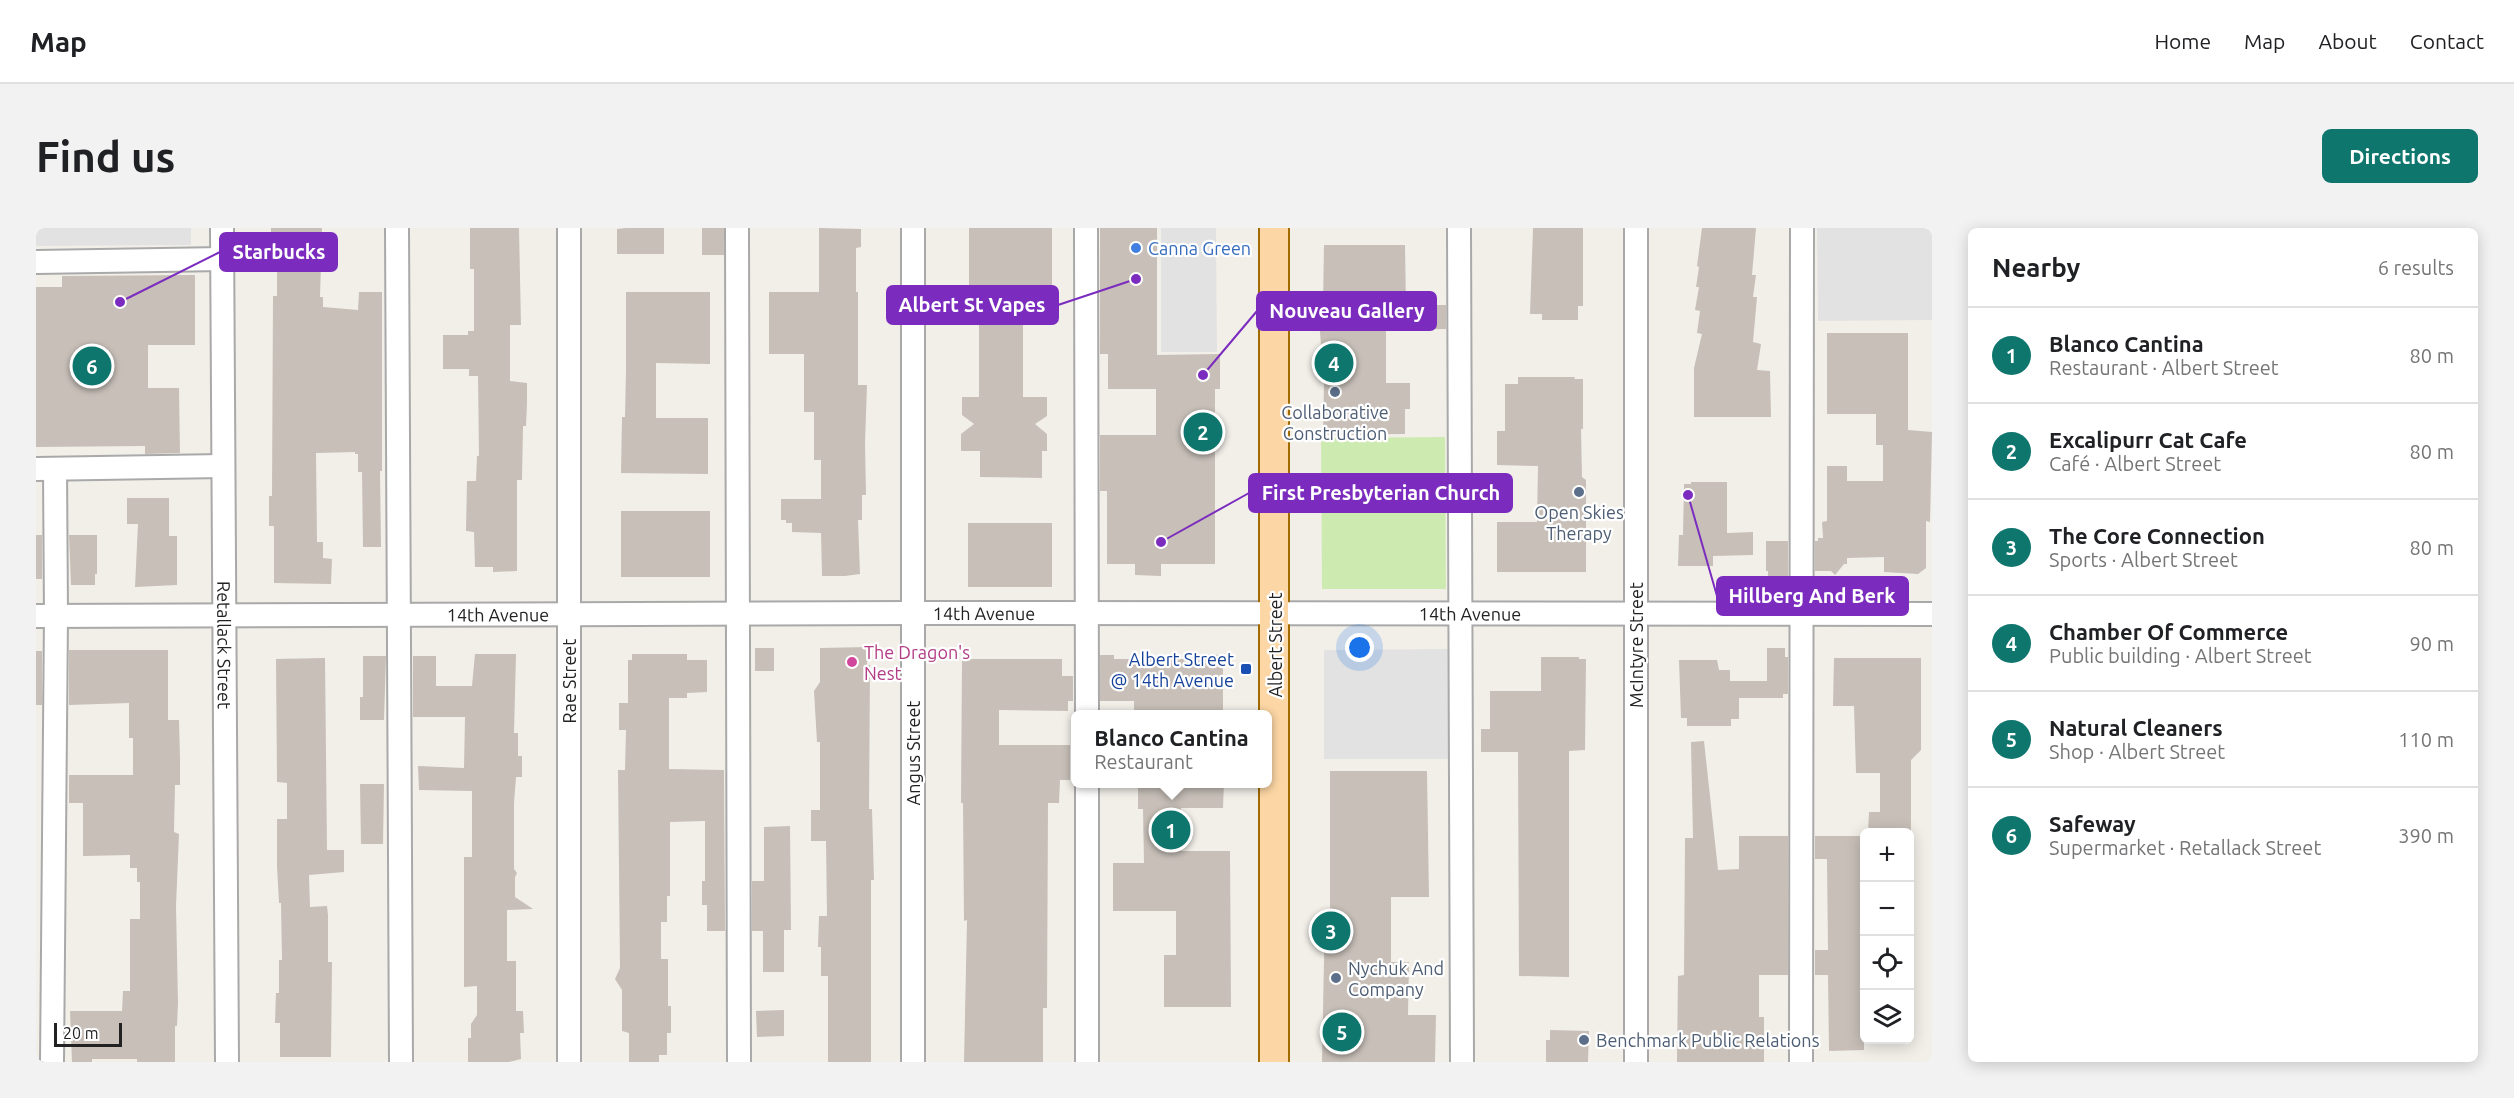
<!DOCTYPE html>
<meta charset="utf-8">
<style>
:root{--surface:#fff;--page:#f2f2f2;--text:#202124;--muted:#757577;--line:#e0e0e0;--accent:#0f766e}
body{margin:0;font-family:Ubuntu,sans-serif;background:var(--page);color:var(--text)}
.controls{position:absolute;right:18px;bottom:18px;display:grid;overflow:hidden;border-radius:9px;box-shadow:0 3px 15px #0003}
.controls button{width:54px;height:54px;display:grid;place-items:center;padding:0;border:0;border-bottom:2px solid var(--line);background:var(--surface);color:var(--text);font:30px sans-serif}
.scale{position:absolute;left:18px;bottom:15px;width:68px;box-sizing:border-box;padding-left:6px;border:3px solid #222;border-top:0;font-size:16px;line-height:21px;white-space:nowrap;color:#222;-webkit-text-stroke:4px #fff;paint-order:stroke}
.you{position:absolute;left:1324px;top:420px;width:21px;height:21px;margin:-15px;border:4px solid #fff;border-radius:50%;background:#1a73e8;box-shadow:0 0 0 9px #1a73e833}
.badge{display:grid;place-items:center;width:39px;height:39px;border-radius:50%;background:var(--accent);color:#fff;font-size:20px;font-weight:700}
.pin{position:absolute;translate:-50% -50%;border:3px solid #fff;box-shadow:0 2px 6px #0006}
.popup{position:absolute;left:1035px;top:482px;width:201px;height:78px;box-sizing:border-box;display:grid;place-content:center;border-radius:9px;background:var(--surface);filter:drop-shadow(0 2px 4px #0005);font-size:20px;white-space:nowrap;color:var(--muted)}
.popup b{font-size:22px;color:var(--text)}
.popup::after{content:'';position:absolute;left:50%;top:100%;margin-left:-12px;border:12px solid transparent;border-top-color:var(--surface)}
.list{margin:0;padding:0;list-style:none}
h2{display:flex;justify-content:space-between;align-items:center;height:78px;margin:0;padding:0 24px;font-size:26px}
h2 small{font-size:20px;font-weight:400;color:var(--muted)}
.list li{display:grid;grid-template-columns:39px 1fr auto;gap:18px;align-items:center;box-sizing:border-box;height:96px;padding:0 24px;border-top:2px solid var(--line)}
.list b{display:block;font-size:22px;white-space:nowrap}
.list p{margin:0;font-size:20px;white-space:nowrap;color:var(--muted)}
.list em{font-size:20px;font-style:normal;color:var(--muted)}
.icon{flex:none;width:33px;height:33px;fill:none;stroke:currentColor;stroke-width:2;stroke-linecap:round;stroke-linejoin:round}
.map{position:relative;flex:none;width:1896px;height:834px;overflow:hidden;border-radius:9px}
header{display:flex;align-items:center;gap:36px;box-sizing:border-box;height:84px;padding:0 30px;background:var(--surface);border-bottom:2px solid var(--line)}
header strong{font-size:28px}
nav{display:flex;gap:33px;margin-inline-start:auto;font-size:21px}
.intro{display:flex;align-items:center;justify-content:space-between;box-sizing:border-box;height:144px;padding:0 36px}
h1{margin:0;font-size:42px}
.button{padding:15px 27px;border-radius:9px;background:var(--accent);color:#fff;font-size:21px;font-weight:700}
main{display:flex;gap:36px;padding:0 36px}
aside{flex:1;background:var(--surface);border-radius:9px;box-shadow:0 3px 15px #0003}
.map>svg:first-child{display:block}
</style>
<header>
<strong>Map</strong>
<nav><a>Home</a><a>Map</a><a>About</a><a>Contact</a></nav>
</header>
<div class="intro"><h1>Find us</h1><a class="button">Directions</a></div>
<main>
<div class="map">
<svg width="1896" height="834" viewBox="0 0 1896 834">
<rect width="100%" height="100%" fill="#f2efe9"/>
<!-- grass -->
<polygon fill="#cdebb0" points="1409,209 1410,361 1286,361 1285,210"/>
<!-- parking -->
<g fill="#e2e2e2">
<polygon points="0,0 155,0 155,17 0,18"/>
<polygon points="1125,0 1180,0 1181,124 1125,124"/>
<polygon points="1781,0 1896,0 1896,92 1782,93"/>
<polygon points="1418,421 1418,531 1288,531 1288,422"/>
</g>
<!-- building -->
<g fill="#c7bfb8">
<polygon points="235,0 286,0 284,69 287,69 287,79 322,82 323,64 346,64 346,243 344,243 345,319 327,319 326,244 322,244 322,226 319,226 319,224 280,225 281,314 287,314 287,330 296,331 295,356 238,355 238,298 233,298 233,268 236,268 237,68 241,68 241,25 235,25"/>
<polygon points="434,0 483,0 485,97 474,97 474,153 491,155 491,175 490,198 487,198 486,252 481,252 481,343 457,344 457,339 439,339 438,304 430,303 431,253 440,253 441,228 443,228 442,148 433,148 433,141 407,141 407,107 432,107 432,103 438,103 438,41 434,41"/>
<polygon points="590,0 628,0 628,26 581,26 581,1"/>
<rect x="666" y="0" width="22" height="27"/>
<polygon points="783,0 825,1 825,19 820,20 820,64 822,64 822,157 831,157 829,215 830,267 826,267 826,292 822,292 824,346 809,348 786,348 785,305 756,304 756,295 750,295 750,292 745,292 745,271 785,271 785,232 778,232 778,184 768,184 768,126 733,126 733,64 783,64"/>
<polygon points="933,0 1016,0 1016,79 987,79 987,169 1011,169 1011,188 999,196 1011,206 1011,223 1006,223 1006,250 944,249 944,223 925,223 925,206 938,196 926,187 926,169 943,169 943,92 933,92"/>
<polygon points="1064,0 1121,0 1121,127 1184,126 1184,161 1179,161 1179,336 1125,336 1125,348 1099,347 1099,336 1071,336 1071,263 1064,263 1064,207 1120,207 1120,161 1072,161 1072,126 1064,126"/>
<polygon points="1497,0 1547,0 1547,78 1542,78 1542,92 1506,92 1506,86 1494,86"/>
<polygon points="1666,0 1720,0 1716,47 1720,47 1717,69 1721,69 1717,114 1725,116 1721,142 1734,143 1735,189 1658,189 1658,140 1666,106 1661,105 1664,83 1659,82 1663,59 1660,59 1663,39 1661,38"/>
<polygon points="1288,17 1369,17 1370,77 1410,77 1410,101 1350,102 1350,155 1374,155 1374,181 1369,181 1369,206 1287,207 1288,155 1282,79 1287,79"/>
<polygon points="159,47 159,117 112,117 112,160 143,160 144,225 109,226 109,218 0,219 0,59 26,59 26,48"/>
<polygon points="590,64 674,64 674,136 620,135 620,190 672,190 672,246 585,245 586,189 589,189 590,142"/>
<polygon points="1791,105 1872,105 1872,202 1896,204 1894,294 1890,293 1890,340 1882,346 1848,344 1848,329 1811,330 1811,336 1808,336 1799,347 1795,343 1779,343 1779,313 1782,313 1782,310 1787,310 1786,294 1791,293 1791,238 1811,238 1811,253 1847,253 1847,217 1840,217 1840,186 1791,186"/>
<polygon points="1482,149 1539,149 1538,151 1547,151 1547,201 1545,201 1546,249 1550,252 1550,344 1461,344 1461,294 1501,294 1502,238 1461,237 1461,203 1469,203 1469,156 1482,156"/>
<polygon points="1655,254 1691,254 1691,305 1717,304 1717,327 1677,328 1677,338 1642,338 1643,307 1647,307 1648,256 1655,256"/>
<polygon points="91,270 133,270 133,308 141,308 141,357 99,359 102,296 91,296"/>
<rect x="585" y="283" width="89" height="66"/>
<rect x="932" y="295" width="84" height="64"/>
<rect x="0" y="307" width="6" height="44"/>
<polygon points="33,307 61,307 61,346 59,346 59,357 35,357"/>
<polygon points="1730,313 1752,313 1752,349 1732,349 1732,343 1730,343"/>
<polygon points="832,419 831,437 834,437 833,581 836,581 838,652 835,652 835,834 792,834 792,748 785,748 785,719 782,719 783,688 791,688 790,613 775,613 775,582 784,582 784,514 781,514 778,463 784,454 784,420"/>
<rect x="719" y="420" width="19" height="23"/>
<polygon points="1731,420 1749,420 1749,429 1752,429 1752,466 1747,466 1747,470 1703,470 1703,491 1695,491 1695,498 1651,498 1651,490 1645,490 1643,432 1681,432 1683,442 1694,442 1694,453 1731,453"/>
<polygon points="33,422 132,422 132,492 143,492 144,531 144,557 139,557 138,604 143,606 140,678 142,775 141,798 139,798 139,834 101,834 101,831 56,831 56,834 36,834 34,783 86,783 87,763 94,763 94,691 104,691 104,654 101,654 101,640 94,640 94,627 47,628 47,575 33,575 33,547 97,547 97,510 93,510 93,475 33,477"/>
<rect x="0" y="423" width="6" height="54"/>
<polygon points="439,426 480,426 478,505 482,505 482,528 486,528 486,549 480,549 478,575 478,641 481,645 479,649 479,669 497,681 471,682 471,733 480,733 480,783 487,783 488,805 484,805 485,831 473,834 432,834 432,810 435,810 435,796 441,787 441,758 428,759 428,629 436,629 436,563 383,562 382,538 428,540 429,489 377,489 377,428 400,428 400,458 436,458"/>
<polygon points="596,426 651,426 651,432 671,432 671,464 651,465 651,470 633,470 633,541 688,542 689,703 671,703 671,677 666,677 666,653 669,653 669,593 634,594 634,668 631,668 631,694 625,694 625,731 632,731 632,778 635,778 635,805 631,805 631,827 623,827 623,834 593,834 593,805 586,803 586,762 579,751 584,740 582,542 589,542 590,502 583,502 583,475 592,475 592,432 596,432"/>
<polygon points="1147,426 1187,427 1187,486 1098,486 1098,473 1064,473 1064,427 1078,427 1078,431 1147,431"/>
<polygon points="327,428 350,428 348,492 324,492 324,469 327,469"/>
<polygon points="1505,429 1543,429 1543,431 1550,431 1549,522 1533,523 1533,749 1483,748 1482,524 1445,524 1445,501 1454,501 1454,463 1505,463"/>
<polygon points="289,430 291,622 308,622 308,644 273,647 274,679 291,678 292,687 292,734 296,734 295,829 244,829 244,795 239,795 240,765 243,765 243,732 246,732 245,675 243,675 241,638 241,591 251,591 251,555 241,554 240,431"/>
<polygon points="1798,430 1885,430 1885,522 1875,532 1875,604 1832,604 1833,584 1844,584 1844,545 1820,545 1818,478 1797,478"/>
<polygon points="926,431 1026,431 1026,448 1037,448 1037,473 1032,473 1032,483 963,482 963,517 1034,517 1034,552 1024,552 1023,575 1012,575 1011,780 1007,780 1007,834 928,834 931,692 928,693 927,575 925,575"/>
<polygon points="1668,513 1682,642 1703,641 1703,608 1752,608 1752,747 1723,747 1723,789 1728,789 1728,834 1641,834 1642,748 1648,747 1649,610 1657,610 1655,514"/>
<polygon points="1294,543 1391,543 1393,669 1355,669 1355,734 1373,734 1372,787 1400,787 1399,834 1286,834 1289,683 1294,683"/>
<polygon points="1102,555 1188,555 1187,580 1145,580 1145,623 1194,623 1195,779 1128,779 1128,727 1140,727 1140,683 1077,683 1077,635 1108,635 1107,581 1102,581"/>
<polygon points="324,556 348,556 347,616 325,616"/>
<polygon points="754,598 755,702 748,702 748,744 727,744 727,703 716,703 716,653 728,653 728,599"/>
<polygon points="1779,608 1828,608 1828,822 1793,823 1792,747 1779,747 1779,722 1792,722 1791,631 1779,631"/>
<polygon points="748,782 748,808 721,809 720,783"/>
<polygon points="1514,802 1553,803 1552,834 1510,834 1510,812 1514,812"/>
</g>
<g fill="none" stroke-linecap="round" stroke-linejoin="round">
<defs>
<g id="minor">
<path id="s1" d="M186 0 191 834"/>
<polyline points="361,0 365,834"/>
<polyline points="533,0 533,834"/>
<polyline points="701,0 703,834"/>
<polyline points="877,0 877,834"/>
<polyline points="1050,0 1051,486"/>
<polyline points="1423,0 1426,834"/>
<polyline points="0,34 187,31"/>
<polyline points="0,241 187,238"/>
<path id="s2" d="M0 388 877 385 1896 386"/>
<polyline points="16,834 20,388 19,241"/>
<polyline points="1051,834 1051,556"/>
<polyline points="1600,834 1600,0"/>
<polyline points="1765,834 1766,0"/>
</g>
<polyline id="major" points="1238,0 1238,834"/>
</defs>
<!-- minor casing -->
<use href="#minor" stroke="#a9a9a9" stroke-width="26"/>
<!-- major casing -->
<use href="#major" stroke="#a06b00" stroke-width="32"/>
<!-- minor -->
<use href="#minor" stroke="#fff" stroke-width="22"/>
<!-- major -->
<use href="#major" stroke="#fcd6a4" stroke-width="28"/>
</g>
<!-- markers -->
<circle fill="#3f7fe0" stroke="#fff" stroke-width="2" cx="1100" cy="20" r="6"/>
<g fill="#5c6f8a" stroke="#fff" stroke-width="2">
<circle cx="1299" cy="164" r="6"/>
<circle cx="1543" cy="264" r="6"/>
<circle cx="1300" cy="750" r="6"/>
<circle cx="1548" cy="812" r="6"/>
</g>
<circle fill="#d1479c" stroke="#fff" stroke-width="2" cx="816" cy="434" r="6"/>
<rect fill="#1a4fb4" stroke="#fff" stroke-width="2" x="1204" y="435" width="12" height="12" rx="3"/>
<g text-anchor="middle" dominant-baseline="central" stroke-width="4.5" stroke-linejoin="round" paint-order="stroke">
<!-- shop labels -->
<g font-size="18" fill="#366cbe" stroke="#fff" text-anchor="start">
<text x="1112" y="20">Canna Green</text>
</g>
<!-- service labels -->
<g font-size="18" fill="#4e5e75" stroke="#fff">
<text x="1299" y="184">Collaborative<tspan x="1299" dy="21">Construction</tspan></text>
<text x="1543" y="284">Open Skies<tspan x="1543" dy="21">Therapy</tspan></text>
<text x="1312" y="740" text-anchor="start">Nychuk And<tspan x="1312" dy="21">Company</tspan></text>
<text x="1560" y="812" text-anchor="start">Benchmark Public Relations</text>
</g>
<!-- street labels -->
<g font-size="18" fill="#222" stroke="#fff">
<text stroke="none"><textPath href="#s2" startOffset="948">14th Avenue</textPath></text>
<text stroke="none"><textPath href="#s2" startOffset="462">14th Avenue</textPath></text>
<text stroke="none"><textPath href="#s2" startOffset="1434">14th Avenue</textPath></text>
<text stroke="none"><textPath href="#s1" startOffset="417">Retallack Street</textPath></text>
<text transform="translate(1239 417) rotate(-90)">Albert Street</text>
<text transform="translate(1600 417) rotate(-90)">McIntyre Street</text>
<text transform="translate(533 453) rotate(-90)">Rae Street</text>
<text transform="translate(877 525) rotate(-90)">Angus Street</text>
</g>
<!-- hotel labels -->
<g font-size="18" fill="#b23c85" stroke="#fff" text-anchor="start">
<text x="828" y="424">The Dragon's<tspan x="828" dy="21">Nest</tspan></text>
</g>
<!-- transit labels -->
<g font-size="18" fill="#164399" stroke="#fff" text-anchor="end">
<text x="1198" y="431">Albert Street<tspan x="1198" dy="21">@ 14th Avenue</tspan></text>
</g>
</g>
<!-- callouts -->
<path fill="none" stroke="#7b2cbf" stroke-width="2" d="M84 74L184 24M1100 51L1022 77M1167 147L1221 83M1125 314L1213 265M1652 267L1681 368"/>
<g fill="#7b2cbf" stroke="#fff" stroke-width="2">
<circle cx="84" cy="74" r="6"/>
<circle cx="1100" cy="51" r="6"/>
<circle cx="1167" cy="147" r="6"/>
<circle cx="1125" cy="314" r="6"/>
<circle cx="1652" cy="267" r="6"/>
</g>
<g fill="#7b2cbf" stroke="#7b2cbf" stroke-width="2">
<rect x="184" y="5" width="117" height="38" rx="6"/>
<rect x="851" y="58" width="171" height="38" rx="6"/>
<rect x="1221" y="64" width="179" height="38" rx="6"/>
<rect x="1213" y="246" width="263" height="38" rx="6"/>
<rect x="1681" y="349" width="191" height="38" rx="6"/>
</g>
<g font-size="20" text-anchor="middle" font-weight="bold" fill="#fff">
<text x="243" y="31">Starbucks</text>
<text x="936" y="84">Albert St Vapes</text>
<text x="1311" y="90">Nouveau Gallery</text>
<text x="1345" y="272">First Presbyterian Church</text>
<text x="1776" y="375">Hillberg And Berk</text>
</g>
</svg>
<div class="controls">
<button>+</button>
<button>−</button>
<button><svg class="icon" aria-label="locate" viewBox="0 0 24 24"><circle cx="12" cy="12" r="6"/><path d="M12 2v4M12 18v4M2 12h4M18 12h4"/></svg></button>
<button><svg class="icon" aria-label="layers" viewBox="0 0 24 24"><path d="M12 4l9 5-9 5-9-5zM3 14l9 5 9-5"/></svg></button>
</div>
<div class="scale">20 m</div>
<div class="you"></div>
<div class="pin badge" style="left:1135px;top:602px">1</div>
<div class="popup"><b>Blanco Cantina</b>Restaurant</div>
<div class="pin badge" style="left:1167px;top:204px">2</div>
<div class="pin badge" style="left:1295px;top:703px">3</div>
<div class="pin badge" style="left:1298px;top:135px">4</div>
<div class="pin badge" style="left:1306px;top:804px">5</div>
<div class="pin badge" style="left:56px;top:138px">6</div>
</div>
<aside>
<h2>Nearby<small>6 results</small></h2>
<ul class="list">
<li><span class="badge">1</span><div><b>Blanco Cantina</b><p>Restaurant · Albert Street</p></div><em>80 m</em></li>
<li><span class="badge">2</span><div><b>Excalipurr Cat Cafe</b><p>Café · Albert Street</p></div><em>80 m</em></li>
<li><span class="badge">3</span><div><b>The Core Connection</b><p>Sports · Albert Street</p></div><em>80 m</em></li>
<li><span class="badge">4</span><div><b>Chamber Of Commerce</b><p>Public building · Albert Street</p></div><em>90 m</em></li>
<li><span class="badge">5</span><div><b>Natural Cleaners</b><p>Shop · Albert Street</p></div><em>110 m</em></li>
<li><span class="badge">6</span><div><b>Safeway</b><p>Supermarket · Retallack Street</p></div><em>390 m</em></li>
</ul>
</aside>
</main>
